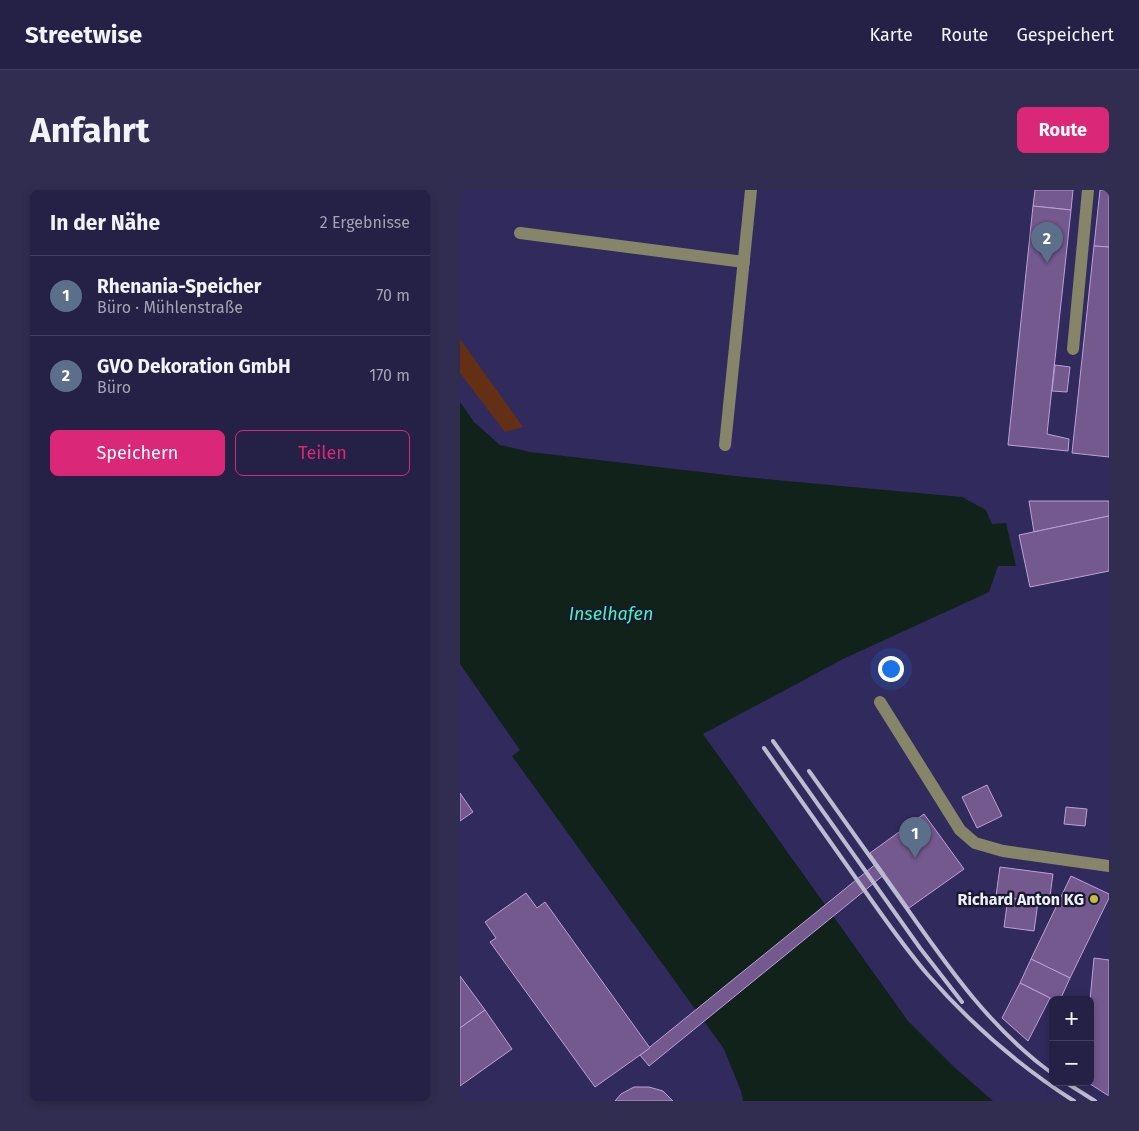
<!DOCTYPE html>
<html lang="de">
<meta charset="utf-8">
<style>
:root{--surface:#252045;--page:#312d50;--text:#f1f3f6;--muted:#a3a3b3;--line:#423e5e;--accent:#db2777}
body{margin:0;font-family:"Fira Sans",sans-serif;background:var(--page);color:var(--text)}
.controls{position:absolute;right:15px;bottom:15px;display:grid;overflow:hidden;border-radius:8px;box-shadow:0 2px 8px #0003}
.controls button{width:45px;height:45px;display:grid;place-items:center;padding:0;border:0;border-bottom:1px solid var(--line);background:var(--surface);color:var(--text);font:25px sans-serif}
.you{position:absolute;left:430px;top:478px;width:18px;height:18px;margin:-12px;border:4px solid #fff;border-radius:50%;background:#1a73e8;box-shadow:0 0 0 8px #1a73e833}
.badge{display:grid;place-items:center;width:32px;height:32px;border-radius:50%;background:var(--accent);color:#fff;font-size:16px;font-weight:700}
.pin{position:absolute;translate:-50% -41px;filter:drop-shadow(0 1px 2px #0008)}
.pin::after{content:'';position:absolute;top:26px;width:18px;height:15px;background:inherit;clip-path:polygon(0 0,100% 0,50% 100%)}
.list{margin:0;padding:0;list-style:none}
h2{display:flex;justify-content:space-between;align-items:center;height:65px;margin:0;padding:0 20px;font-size:21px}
h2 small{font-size:16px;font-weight:400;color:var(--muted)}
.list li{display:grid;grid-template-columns:32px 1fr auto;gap:15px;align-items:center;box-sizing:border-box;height:80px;padding:0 20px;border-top:1px solid var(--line)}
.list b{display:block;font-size:19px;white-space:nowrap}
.list p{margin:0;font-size:16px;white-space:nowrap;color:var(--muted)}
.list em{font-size:16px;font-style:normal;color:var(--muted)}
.actions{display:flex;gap:10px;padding:15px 20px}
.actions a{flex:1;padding:11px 0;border:1px solid var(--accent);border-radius:8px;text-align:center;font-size:18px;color:var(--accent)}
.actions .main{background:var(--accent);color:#fff}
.map{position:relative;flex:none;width:649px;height:911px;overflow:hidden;border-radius:8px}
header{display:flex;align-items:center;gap:30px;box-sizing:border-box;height:70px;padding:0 25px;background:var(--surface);border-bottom:1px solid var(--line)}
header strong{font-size:24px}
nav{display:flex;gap:28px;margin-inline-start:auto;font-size:18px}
.intro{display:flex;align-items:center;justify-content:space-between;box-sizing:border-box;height:120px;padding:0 30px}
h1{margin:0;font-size:35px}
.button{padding:12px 22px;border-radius:8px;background:var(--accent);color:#fff;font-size:18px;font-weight:700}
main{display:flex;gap:30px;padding:0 30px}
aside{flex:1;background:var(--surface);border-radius:8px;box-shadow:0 2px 8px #0003}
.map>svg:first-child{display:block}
</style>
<header>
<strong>Streetwise</strong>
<nav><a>Karte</a><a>Route</a><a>Gespeichert</a></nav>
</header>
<div class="intro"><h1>Anfahrt</h1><a class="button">Route</a></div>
<main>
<aside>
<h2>In der Nähe<small>2 Ergebnisse</small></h2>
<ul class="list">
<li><span class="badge" style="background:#5c6f8a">1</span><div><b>Rhenania-Speicher</b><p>Büro · Mühlenstraße</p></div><em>70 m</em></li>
<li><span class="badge" style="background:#5c6f8a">2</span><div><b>GVO Dekoration GmbH</b><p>Büro</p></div><em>170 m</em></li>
</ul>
<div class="actions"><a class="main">Speichern</a><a>Teilen</a></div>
</aside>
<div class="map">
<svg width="649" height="911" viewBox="0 0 649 911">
<rect width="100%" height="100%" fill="#312a5c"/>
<!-- green -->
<polygon fill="#633015" points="0,149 63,237 45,242 0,183"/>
<!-- water -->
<polygon fill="#11221b" points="0,212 14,232 40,255 70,262 284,287 502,307 526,320 532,334 546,333 556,376 538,376 529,402 383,469 243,544 448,831 493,876 533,911 283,911 281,901 264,859 52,566 60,560 0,474"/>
<!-- building -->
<g fill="#73598e" stroke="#bca0da">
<polygon points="575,0 613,0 611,20 573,16"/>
<polygon points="640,0 649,0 649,57 634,56"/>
<polygon points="573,16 611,20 587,244 609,249 608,261 548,255"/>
<polygon points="634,56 649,57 649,267 612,263"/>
<polygon points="595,175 610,177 607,202 592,201"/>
<polygon points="569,311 649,311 649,326 574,342"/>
<polygon points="649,326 649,381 570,397 559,345"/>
<polygon points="527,595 542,626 517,638 502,607"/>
<polygon points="0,603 13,622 0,631"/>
<polygon points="606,617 627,619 625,636 604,634"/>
<polygon points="464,624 504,679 449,718 410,663"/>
<polygon points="417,673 425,684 189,876 180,865"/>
<polygon points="540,677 593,684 589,713 536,706"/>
<polygon points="611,686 649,704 649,708 610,788 571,769"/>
<polygon points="66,703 77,718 85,712 190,858 135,897 30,752 36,748 25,732"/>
<polygon points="548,708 578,712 574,741 544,737"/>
<polygon points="634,768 649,770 649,906 627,892 630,892 630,810"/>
<polygon points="571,769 610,788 600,810 594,810 560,793"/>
<polygon points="0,786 25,820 0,838"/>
<polygon points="560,793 590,808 568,851 542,828"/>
<polygon points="25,820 52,859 0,896 0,838"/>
<polygon points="174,897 189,897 203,901 213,911 155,911 161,904"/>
</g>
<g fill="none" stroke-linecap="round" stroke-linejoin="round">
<!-- minor -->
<g stroke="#86856a" stroke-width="12">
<polyline points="60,43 284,72"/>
<polyline points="613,159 628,0"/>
<polyline points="265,255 291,0"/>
<polyline points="420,512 500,640 515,653 543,661 649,676"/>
</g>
<!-- rail -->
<g stroke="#bdbbd1" stroke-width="4">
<polyline points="313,551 460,758 502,812"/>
<path d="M304 558C336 603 368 649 400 694 422 725 443 756 468 785 510 833 559 876 614 911"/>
<path d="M349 581C382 627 415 674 448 720 490 780 532 840 593 884"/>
<polyline points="605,892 635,911"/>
</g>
</g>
<!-- markers -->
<circle fill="#c3bd3e" stroke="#19172e" stroke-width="2" cx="634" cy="709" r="5"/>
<g text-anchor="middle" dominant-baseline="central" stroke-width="4.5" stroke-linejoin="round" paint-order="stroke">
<!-- poi labels -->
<g font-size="16" font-weight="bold" fill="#ededfa" stroke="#19172e" text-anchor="end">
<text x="624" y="709">Richard Anton KG</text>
</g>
<!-- water labels -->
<g font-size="18" font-style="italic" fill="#43f4ba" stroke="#19172e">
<text x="151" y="424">Inselhafen</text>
</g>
</g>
</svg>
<div class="controls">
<button>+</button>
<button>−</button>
</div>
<div class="you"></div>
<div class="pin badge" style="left:455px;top:668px;background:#5c6f8a">1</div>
<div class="pin badge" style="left:587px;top:73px;background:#5c6f8a">2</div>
</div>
</main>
